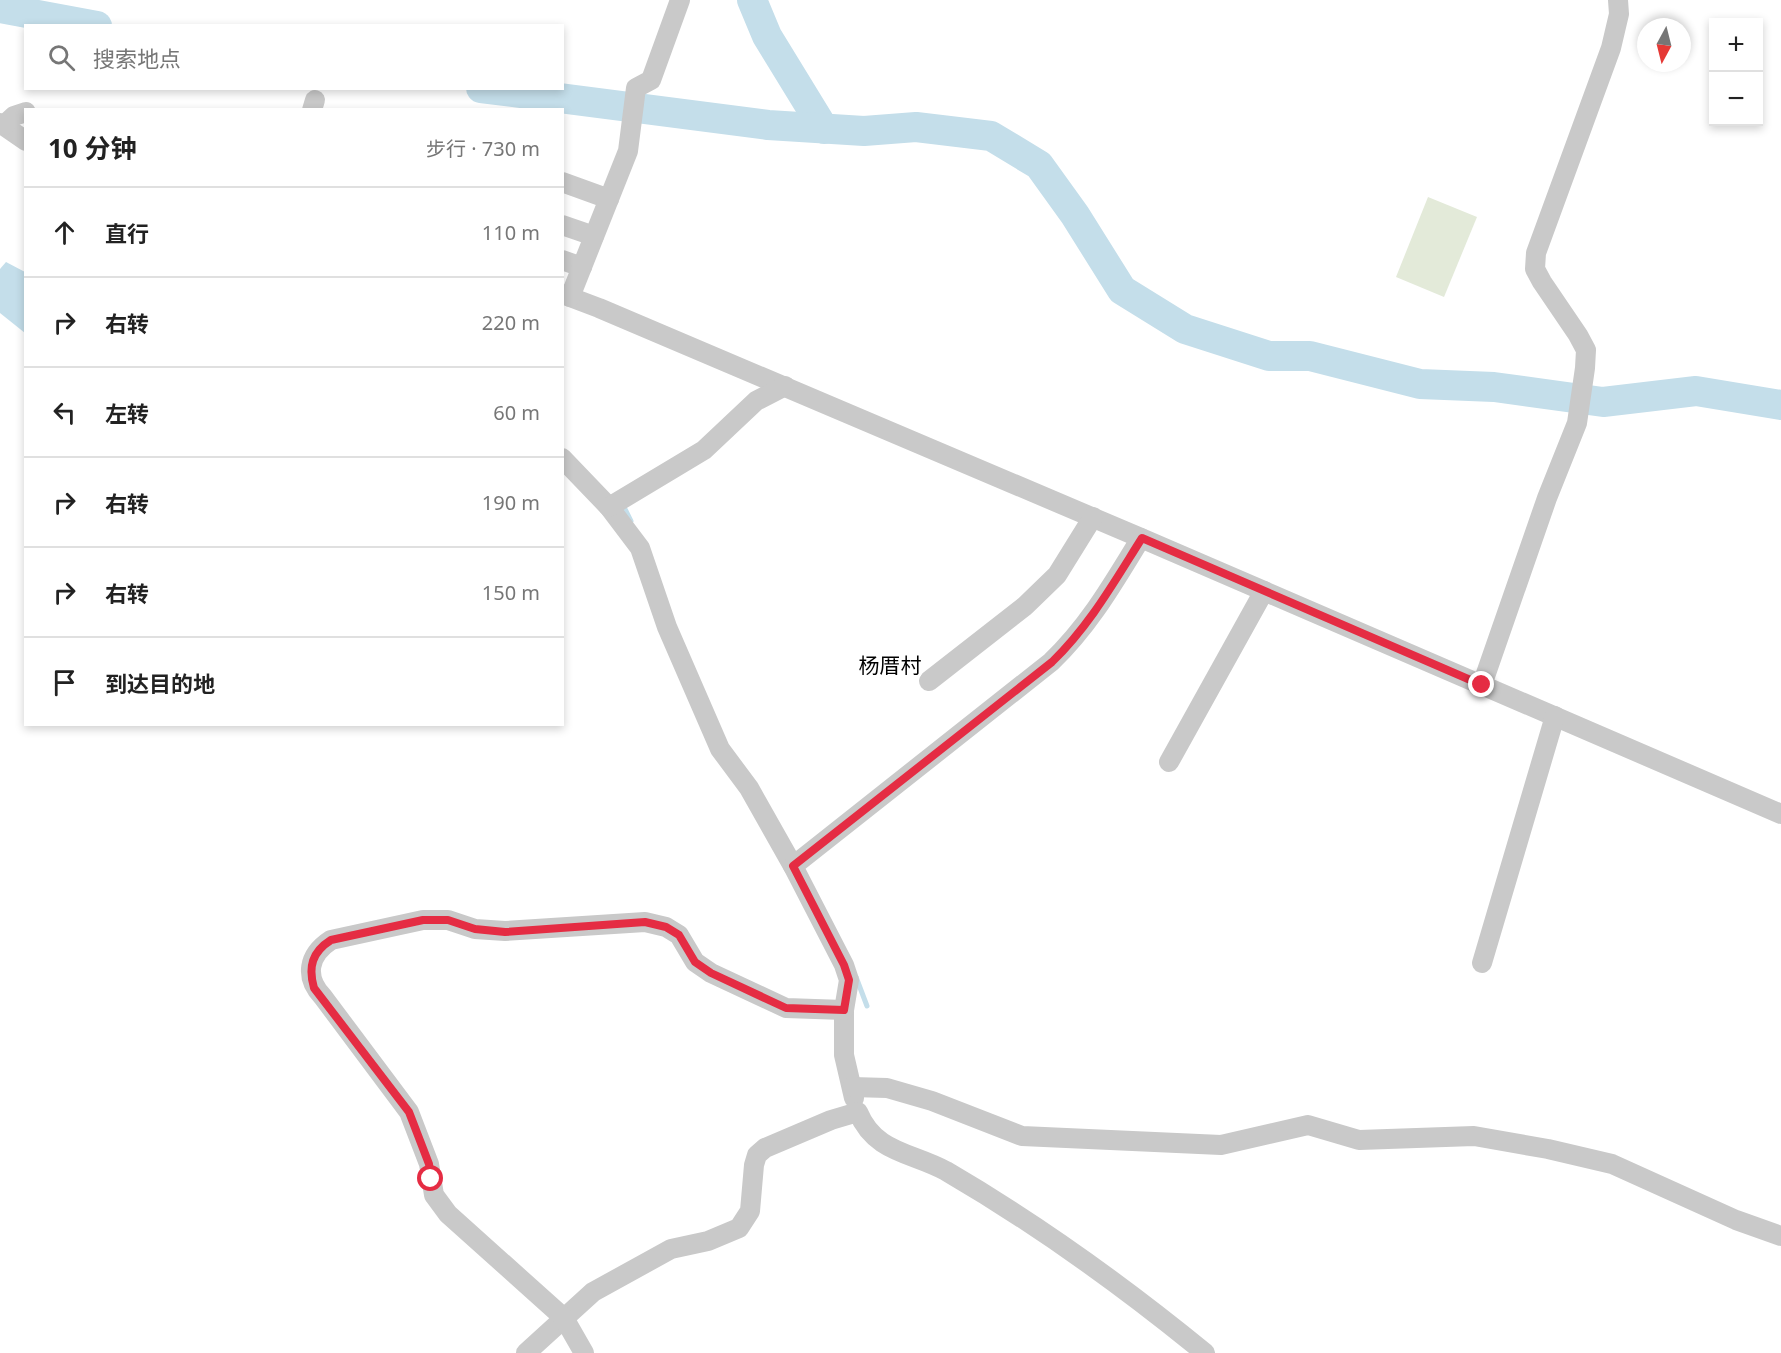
<!DOCTYPE html>
<html lang="zh">
<meta charset="utf-8">
<style>
:root{--surface:#fff;--page:#f2f2f2;--text:#222;--muted:#767676;--line:#e0e0e0}
body{margin:0;font-family:"Noto Sans","Noto Sans SC",sans-serif;background:var(--page);color:var(--text)}
.controls{position:absolute;right:18px;top:18px;display:grid;overflow:hidden;border-radius:0px;box-shadow:0 3px 9px #0003}
.controls button{width:54px;height:54px;display:grid;place-items:center;padding:0;border:0;border-bottom:2px solid var(--line);background:var(--surface);color:var(--text);font:30px sans-serif}
.compass{position:absolute;left:1637px;top:18px;width:54px;height:54px;border-radius:50%;background:var(--surface);box-shadow:0 3px 9px #0003;rotate:187deg}
.stop{position:absolute;width:18px;height:18px;margin:-14px;border:4px solid #e52c43;border-radius:50%;background:#fff}
.stop.end{background:#e52c43;border-color:#fff;box-shadow:0 2px 6px #0008}
.list{margin:0;padding:0;list-style:none}
h2{display:flex;justify-content:space-between;align-items:center;height:78px;margin:0;padding:0 24px;font-size:26px}
h2 small{font-size:20px;font-weight:400;color:var(--muted)}
.list li{display:grid;grid-template-columns:39px 1fr auto;gap:18px;align-items:center;box-sizing:border-box;height:90px;padding:0 24px;border-top:2px solid var(--line)}
.list b{display:block;font-size:22px;white-space:nowrap}
.list em{font-size:20px;font-style:normal;color:var(--muted)}
.icon{flex:none;width:33px;height:33px;fill:none;stroke:currentColor;stroke-width:2;stroke-linecap:round;stroke-linejoin:round}
.map{position:relative;flex:none;width:1781px;height:1353px;overflow:hidden}
.search{position:absolute;background:var(--surface);box-shadow:0 3px 9px #0003;left:24px;top:24px;width:540px;height:66px;display:flex;align-items:center;gap:15px;box-sizing:border-box;padding:0 21px;border-radius:0px;color:var(--muted);font-size:22px}
.panel{position:absolute;background:var(--surface);box-shadow:0 3px 9px #0003;left:24px;top:108px;width:540px;height:618px;border-radius:0px}
.map>svg:first-child{display:block}
</style>
<div class="map">
<svg width="1781" height="1353" viewBox="0 0 1781 1353">
<rect width="100%" height="100%" fill="#fff"/>
<!-- green -->
<polygon fill="#e3ead9" points="1428,197 1477,217 1444,297 1396,277"/>
<!-- water -->
<polygon fill="#c4deea" points="6,262 25,272 25,333 0,313 0,269"/>
<g fill="none" stroke-linecap="round" stroke-linejoin="round">
<!-- stream -->
<g stroke="#c4deea" stroke-width="5">
<polyline points="625,509 631,521"/>
<polyline points="856,977 867,1006"/>
</g>
<!-- river -->
<g stroke="#c4deea" stroke-width="30">
<polyline points="752,0 767,36 824,129"/>
<polyline points="0,8 97,26"/>
<polyline points="481,88 768,125 864,131 916,127 991,136 1039,165 1075,215 1122,290 1185,329 1269,356 1310,356 1420,384 1494,387 1603,402 1696,391 1781,405"/>
</g>
<!-- minor -->
<g stroke="#c9c9c9" stroke-width="20">
<polyline points="312,110 315,100"/>
<polyline points="0,123 26,141"/>
<polyline points="4,125 14,116 26,112"/>
<polyline points="562,182 609,199"/>
<polyline points="562,225 594,236"/>
<polyline points="562,260 582,267"/>
<polyline points="562,294 599,308 1141,538 1781,814"/>
<polyline points="570,297 628,151 636,88 651,80 680,0"/>
<polyline points="562,458 609,507 640,548 667,627 720,749 749,788 793,866 844,965 849,980 844,1010 844,1055 854,1098"/>
<polyline points="609,507 704,450 756,401 785,386"/>
<polyline points="929,681 1025,606 1057,575 1093,517"/>
<polyline points="1482,685 1547,498 1577,423 1585,368 1586,350 1578,335 1542,282 1535,269 1536,253 1611,48 1619,14 1618,0"/>
<polyline points="1169,762 1264,591"/>
<path d="M793 866 1051 662C1089 626 1114 582 1141 538"/>
<polyline points="1482,963 1555,716"/>
<polyline points="852,1087 887,1088 932,1101 1022,1136 1221,1145 1308,1125 1359,1140 1474,1136 1548,1149 1612,1164 1736,1220 1781,1236"/>
<path d="M526 1353 593 1292 671 1249 708 1241 739 1228 750 1211 754 1165 757 1155 765 1148 831 1120 858 1112C875 1153 911 1152 946 1171 1037 1224 1123 1286 1205 1353"/>
<path d="M584 1353 564 1318 448 1214 434 1195 429 1164 409 1112 323 997C304 977 308 955 331 940L423 920H448L475 929 505 931 645 922 666 927 679 935 695 962 711 973 786 1008 844 1010"/>
</g>
</g>
<g fill="none" stroke-linecap="round" stroke-linejoin="round">
<!-- route -->
<path stroke="#e52c43" stroke-width="8" d="M431 1179 429 1164 409 1112 314 988C308 967 312 952 331 940L423 920H448L475 929 505 932 645 922 666 927 679 935 695 962 711 973 786 1008 844 1010 849 980 844 965 793 866 1052 662C1090 625 1114 582 1142 538L1482 685"/>
</g>
<g text-anchor="middle" dominant-baseline="central" stroke-width="6" stroke-linejoin="round" paint-order="stroke">
<!-- quarter labels -->
<g font-size="21" fill="#000" stroke="#fff">
<text x="890" y="665">杨厝村</text>
</g>
</g>
</svg>
<div class="controls">
<button>+</button>
<button>−</button>
</div>
<svg class="compass" viewBox="-18 -18 36 36"><path d="M0-13l5 13h-10z" fill="#e53935"/><path d="M0 13l5-13h-10z" fill="#767676"/></svg>
<div class="stop" style="left:431px;top:1179px"></div>
<div class="stop end" style="left:1482px;top:685px"></div>
<div class="search"><svg class="icon" aria-label="search" viewBox="0 0 24 24"><circle cx="10" cy="10" r="6"/><path d="M15 15l6 6"/></svg>搜索地点</div>
<section class="panel">
<h2>10 分钟<small>步行 · 730 m</small></h2>
<ul class="list">
<li><svg class="icon" aria-label="ahead" viewBox="0 0 24 24"><path d="M12 20V5M6 11l6-6 6 6"/></svg><div><b>直行</b></div><em>110 m</em></li>
<li><svg class="icon" aria-label="right" viewBox="0 0 24 24"><path d="M7 20v-9h11M14 6l5 5-5 5"/></svg><div><b>右转</b></div><em>220 m</em></li>
<li><svg class="icon" aria-label="left" viewBox="0 0 24 24"><path d="M17 20v-9H6M10 6l-5 5 5 5"/></svg><div><b>左转</b></div><em>60 m</em></li>
<li><svg class="icon" aria-label="right" viewBox="0 0 24 24"><path d="M7 20v-9h11M14 6l5 5-5 5"/></svg><div><b>右转</b></div><em>190 m</em></li>
<li><svg class="icon" aria-label="right" viewBox="0 0 24 24"><path d="M7 20v-9h11M14 6l5 5-5 5"/></svg><div><b>右转</b></div><em>150 m</em></li>
<li><svg class="icon" aria-label="arrive" viewBox="0 0 24 24"><path d="M6 21V4h12l-3 4 3 4H6"/></svg><div><b>到达目的地</b></div></li>
</ul>
</section>
</div>
